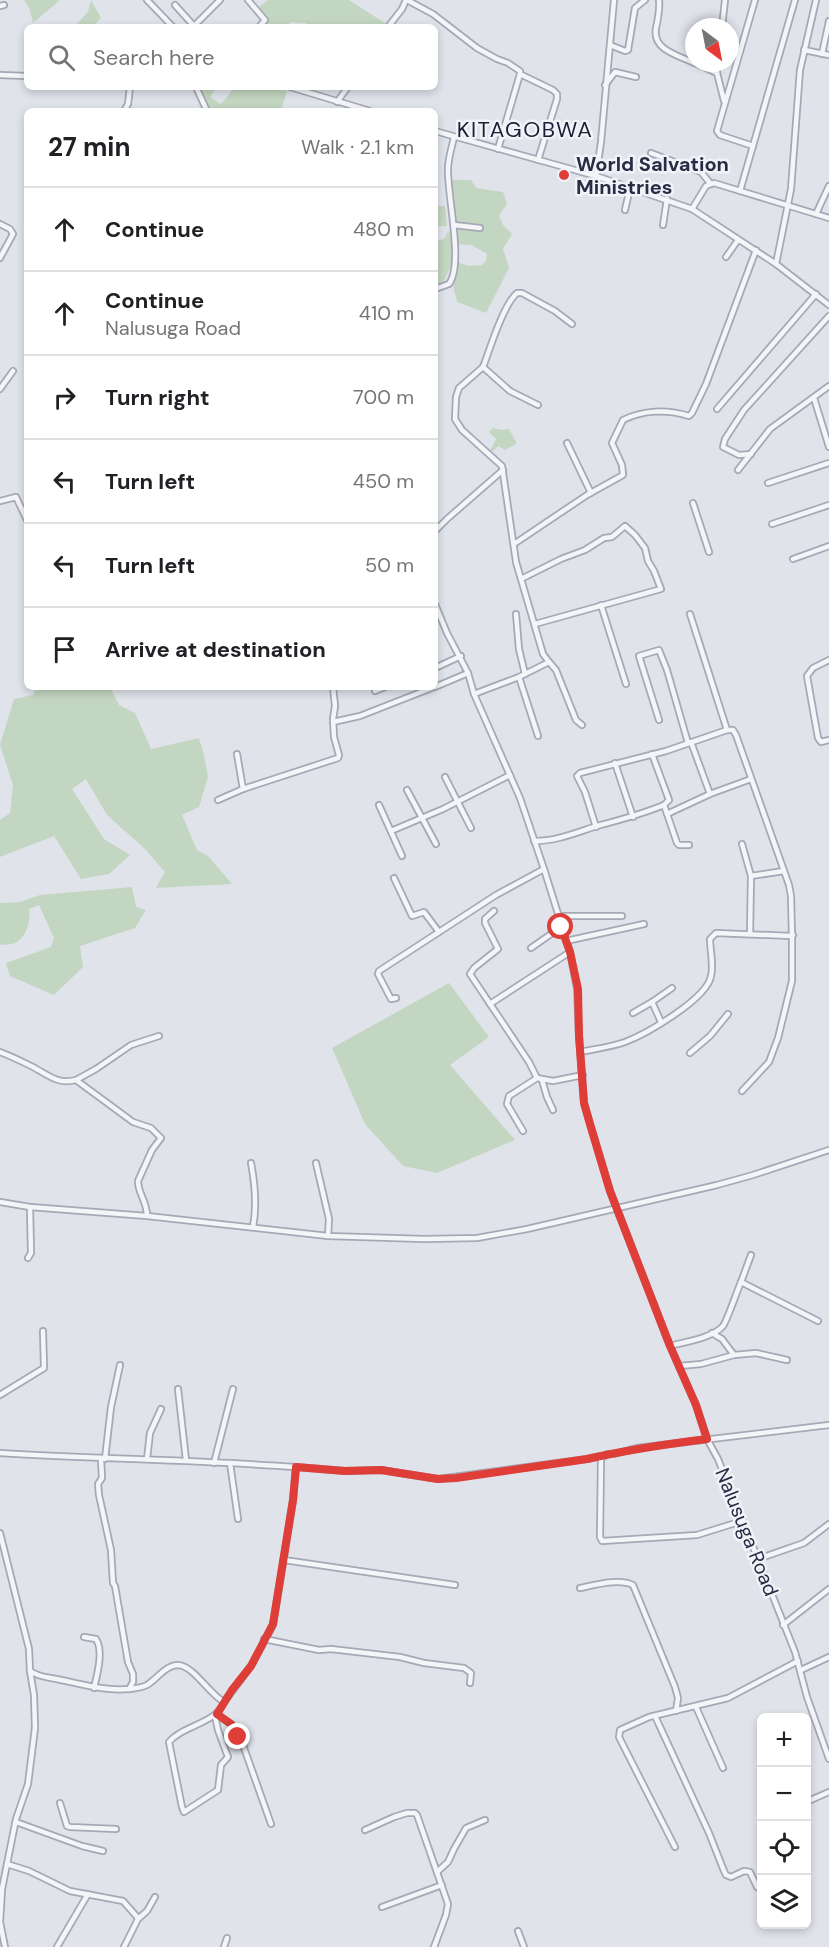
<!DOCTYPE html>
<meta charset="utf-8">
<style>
:root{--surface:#fff;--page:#f2f2f2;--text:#202124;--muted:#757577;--line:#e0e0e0}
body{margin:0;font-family:"DM Sans",sans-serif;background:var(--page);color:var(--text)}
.controls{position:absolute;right:18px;bottom:18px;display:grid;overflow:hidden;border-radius:9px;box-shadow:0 3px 9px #0003}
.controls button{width:54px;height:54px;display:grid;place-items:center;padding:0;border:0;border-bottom:2px solid var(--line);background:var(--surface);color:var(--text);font:30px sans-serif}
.compass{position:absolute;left:685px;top:18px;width:54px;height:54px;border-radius:50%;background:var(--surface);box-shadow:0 3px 9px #0003;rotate:148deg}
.stop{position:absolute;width:18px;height:18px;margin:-14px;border:4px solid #de3d38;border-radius:50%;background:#fff}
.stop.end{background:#de3d38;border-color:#fff;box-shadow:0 2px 6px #0008}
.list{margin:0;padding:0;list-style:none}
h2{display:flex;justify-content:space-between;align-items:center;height:78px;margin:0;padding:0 24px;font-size:26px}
h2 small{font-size:20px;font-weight:400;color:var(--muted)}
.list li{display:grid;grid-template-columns:39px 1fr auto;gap:18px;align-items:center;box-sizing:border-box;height:84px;padding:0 24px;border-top:2px solid var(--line)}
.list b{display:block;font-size:22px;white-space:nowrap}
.list p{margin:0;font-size:20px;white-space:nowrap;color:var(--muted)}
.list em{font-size:20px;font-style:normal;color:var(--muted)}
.icon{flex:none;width:33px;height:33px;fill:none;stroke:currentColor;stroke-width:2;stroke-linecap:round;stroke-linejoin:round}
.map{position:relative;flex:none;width:829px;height:1947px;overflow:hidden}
.search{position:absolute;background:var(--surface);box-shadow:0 3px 9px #0003;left:24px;top:24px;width:414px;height:66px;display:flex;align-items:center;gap:15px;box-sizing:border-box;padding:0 21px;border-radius:9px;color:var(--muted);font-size:22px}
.panel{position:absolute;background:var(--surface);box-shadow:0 3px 9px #0003;left:24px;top:108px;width:414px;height:582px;border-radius:9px}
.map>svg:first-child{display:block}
</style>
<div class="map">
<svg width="829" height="1947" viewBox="0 0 829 1947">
<rect width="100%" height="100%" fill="#e1e3eb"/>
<!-- green -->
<g fill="#c3d6c1">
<polygon points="24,0 60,0 33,23 30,10"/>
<polygon points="91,0 101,18 92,27 78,27 77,24 88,12"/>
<polygon points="268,0 349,0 388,25 387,27 363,27 359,24 357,27 306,27 306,23 290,22 288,27 261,27 259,25 267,17 258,8"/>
<polygon points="194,87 217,87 210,97 221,104 235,87 275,87 287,91 281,111 206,111"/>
<polygon points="452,180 471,180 476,188 503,192 507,204 499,216 503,225 512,234 503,249 509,268 486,313 457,302 453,285 457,262 469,266 482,265 486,261 487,254 472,245 455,244 450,185"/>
<polygon points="435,206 445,206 447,226 435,226"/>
<polygon points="448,231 452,235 451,265 442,286 435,288 435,241 444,239"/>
<polygon points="493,428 501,430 509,429 516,442 516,444 505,450 498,446 493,451 490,451 496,439 489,432"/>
<polygon points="36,687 110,687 119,705 135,713 151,749 199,738 204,755 208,777 199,807 182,815 197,850 208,856 232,884 156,888 165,872 144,848 107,815 86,779 72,789 104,839 130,855 109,874 81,879 54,836 0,857 0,820 10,813 13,785 0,745 14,699 33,695"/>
<path d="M132 887 136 907 146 910 135 928 80 946 83 967 54 995 10 976 6 963 51 947 54 938 39 905 29 909C31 921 27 937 15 943 11 945 4 944 0 945V903L20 902 40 895Z"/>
<polygon points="449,983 489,1037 450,1065 515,1140 437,1173 403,1166 365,1124 332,1048"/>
</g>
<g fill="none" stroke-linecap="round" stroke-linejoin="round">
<defs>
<g id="minor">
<polyline points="147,0 173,27"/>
<polyline points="248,0 265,20 259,27"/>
<polyline points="407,0 433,14 477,48 497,59 508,63 520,71 520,74 553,90 557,94 557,99 538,160"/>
<path d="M659 0C660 9 658 19 656 28 652 50 678 55 694 63"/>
<polyline points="175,5 194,26"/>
<polyline points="0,6 4,5"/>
<polyline points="193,27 220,0"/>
<polyline points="388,27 402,9 406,0"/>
<polyline points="722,27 725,0"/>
<polyline points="610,45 625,51 628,50 635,8 645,0"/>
<polyline points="804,50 829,55"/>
<polyline points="822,54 829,21"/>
<polyline points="695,63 717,73"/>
<polyline points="717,63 717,73 724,101"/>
<polyline points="0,75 27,76"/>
<polyline points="605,85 615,72 636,77"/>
<polyline points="196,87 207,111"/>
<polyline points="290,87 370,111"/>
<polyline points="337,102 348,87"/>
<polyline points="124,111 128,104 130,87"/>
<polyline points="435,131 596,176 692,209 776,264 829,305"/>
<polyline points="753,146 720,135 717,131 755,0"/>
<polyline points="498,149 520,74"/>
<polyline points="651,153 701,172 710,183"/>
<polyline points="596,176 601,142 614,0"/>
<polyline points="740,191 795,0"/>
<polyline points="692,209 706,186 714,183 829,218"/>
<polyline points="625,210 630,188"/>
<polyline points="816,214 829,186"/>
<polyline points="0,224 10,229 13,234 0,258"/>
<polyline points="454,225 480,228"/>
<polyline points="663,225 667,199"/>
<polyline points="726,257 738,240"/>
<polyline points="776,264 791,189 800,70 816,0"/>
<path d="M435 289 449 284C464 264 447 195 448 169 448 158 452 147 454 137"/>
<path d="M483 367C490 349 503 305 517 293H522L555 311 572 324"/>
<polyline points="0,389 13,371"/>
<polyline points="814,398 829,447"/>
<polyline points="717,409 816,294"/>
<polyline points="567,443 591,493"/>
<polyline points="751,454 739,455 723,447 725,439 744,410 829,316"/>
<polyline points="738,470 770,429 829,386"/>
<polyline points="768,483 829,463"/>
<polyline points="0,501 16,497 27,520"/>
<polyline points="693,503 709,552"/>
<polyline points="772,524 829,505"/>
<polyline points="435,531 447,519 503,470"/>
<path d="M514 544 587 495 623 475 622 465 612 443 623 420C643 410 667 409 689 416L692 413 706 384 756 250"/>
<polyline points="793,559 829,546"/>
<polyline points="521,579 561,559 585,550 604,538 612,537 625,526 635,535 645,548 648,561 654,571 661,589 535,624"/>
<polyline points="435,604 447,633 468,673 474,694 520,798 544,869 570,952 577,989 579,1036 584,1103 590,1124 610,1191 670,1346 696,1405 707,1439 718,1459 795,1652 807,1697 829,1759"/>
<polyline points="601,605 626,684"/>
<polyline points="516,614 519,649 525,674"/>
<polyline points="690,614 727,730 733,730 736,735 789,885 791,896 792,936 792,981 778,1038 769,1062 742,1091"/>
<polyline points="829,660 813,668 807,676 818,738 821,742 829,740"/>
<polyline points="549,662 556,670 576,720 582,725"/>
<polyline points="435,668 461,656"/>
<polyline points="519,677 538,736"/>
<polyline points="435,687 468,673"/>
<polyline points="375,691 385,687"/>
<polyline points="474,694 519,677 549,662 543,654 516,562 502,466 462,430 455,419 456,397 459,388 483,367 510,391 538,405"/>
<polyline points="659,720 639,656 659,650 667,670 688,743"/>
<polyline points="333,722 360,716 434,687"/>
<polyline points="691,742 710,794"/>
<polyline points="237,754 243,789"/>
<polyline points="652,754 669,800 664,805 677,843 679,845 689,845"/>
<polyline points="615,763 633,817"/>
<polyline points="445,777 471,828"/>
<polyline points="407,790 436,844"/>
<polyline points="218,800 243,789 338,758 339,755 334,737 333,719 335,706 333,687"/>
<polyline points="379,805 402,856"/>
<polyline points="667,814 710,794 751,779"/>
<polyline points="596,827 585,792 577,776 580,773 666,751 727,730"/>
<polyline points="391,831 443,809 510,775"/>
<path d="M534 841C557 841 575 833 597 826 620 820 642 814 664 805"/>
<polyline points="742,844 751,876 750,934"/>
<polyline points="751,876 784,871"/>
<polyline points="394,878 412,916 424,912 439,932"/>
<polyline points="494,911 485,919 485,923 498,949 474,968 470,974 529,1062 537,1078"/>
<polyline points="558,916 622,916"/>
<polyline points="566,941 644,924"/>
<polyline points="531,948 561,927"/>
<polyline points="396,998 391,999 378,974 379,971 496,895 544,869"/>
<polyline points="490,1004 570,952"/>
<polyline points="633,1013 652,1002"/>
<polyline points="661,1022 652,1002 672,988"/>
<path d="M0 1052C11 1056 21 1061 31 1066 47 1074 57 1085 76 1080L133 1122 151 1128 161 1138 152 1150 138 1181C138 1194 147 1201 147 1216"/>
<path d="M580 1052C595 1049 611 1047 625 1042 646 1034 707 999 711 976 714 965 710 950 710 939L716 933 792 936 793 935"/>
<polyline points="690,1053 710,1036 728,1014"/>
<polyline points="76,1080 96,1069 131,1045 159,1036"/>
<polyline points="542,1080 547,1097 553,1110"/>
<polyline points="523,1131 507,1104 509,1096 537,1078 553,1081 583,1075"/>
<path d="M251 1163C255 1184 257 1206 253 1227"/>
<polyline points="316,1163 329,1219 328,1236"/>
<polyline points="0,1202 30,1207 147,1216 328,1236 424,1239 477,1238 527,1229 717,1185 753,1175 829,1150"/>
<polyline points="28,1258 31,1253 30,1207"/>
<polyline points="741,1282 751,1255"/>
<polyline points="712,1333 722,1339 734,1355 756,1353 787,1360"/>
<path d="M670 1346C684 1342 713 1338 723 1326 727 1321 737 1291 741 1282L818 1321"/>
<polyline points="679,1366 701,1364 734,1355"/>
<polyline points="178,1389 186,1460"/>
<polyline points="0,1395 44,1368 43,1331"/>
<path d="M0 1453C99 1459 197 1460 296 1467L293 1500 273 1625 251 1666 224 1702C209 1694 194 1666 178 1665 166 1665 157 1679 147 1685 141 1688 136 1688 129 1689 105 1691 85 1685 61 1680 49 1677 40 1678 30 1671"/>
<polyline points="101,1459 102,1478 98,1484 99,1495 111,1550 113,1583 115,1586 128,1662 133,1674 133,1682 129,1689"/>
<polyline points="105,1459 111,1407 120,1365"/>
<polyline points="147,1459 150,1433 161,1409"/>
<polyline points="214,1463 233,1389"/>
<polyline points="230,1463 238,1519"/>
<polyline points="296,1467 345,1471 381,1470 438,1479 587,1459 602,1456"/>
<polyline points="742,1521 697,1535 602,1541 600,1537 601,1459 607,1454 615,1454 636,1448 829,1425"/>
<polyline points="0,1533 29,1649 30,1671 34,1695 35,1728 28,1784 16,1819 2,1889 0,1922 5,1947"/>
<polyline points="758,1559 804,1543 829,1524"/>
<polyline points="284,1560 455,1585"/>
<path d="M580 1588C595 1585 619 1578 633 1585L675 1687 678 1698 676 1711"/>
<polyline points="783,1625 829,1589"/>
<path d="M84 1637 96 1639C104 1651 97 1675 94 1688"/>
<polyline points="264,1639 319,1650 331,1649 400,1657 424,1663 464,1668 471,1673 470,1683"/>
<polyline points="801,1670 829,1657"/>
<polyline points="696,1707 723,1768"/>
<path d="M219 1711 215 1716 218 1730 228 1757 221 1765 218 1790 184 1812 182 1807 169 1742C183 1725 216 1724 224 1702"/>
<polyline points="217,1715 231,1724 243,1745 271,1824"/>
<polyline points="655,1716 709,1833 724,1871 726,1875 731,1877 744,1871 750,1872 757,1887"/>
<polyline points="806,1802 829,1792"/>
<polyline points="60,1803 67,1826 70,1827 116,1829"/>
<polyline points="16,1822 82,1846 103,1851"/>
<polyline points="365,1830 394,1817 407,1813 415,1813 417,1815 448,1904 446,1915 434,1947"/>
<polyline points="675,1847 623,1745 619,1737 620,1730 649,1717 728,1698 798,1661"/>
<polyline points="7,1864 29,1871 70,1891 123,1901 138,1918"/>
<polyline points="437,1872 448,1862 454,1849 466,1828 485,1820"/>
<polyline points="382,1907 442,1885"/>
<polyline points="518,1931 524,1947"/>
<polyline points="57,1947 88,1894"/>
<polyline points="124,1947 138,1919 147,1911 155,1897"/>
<polyline points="224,1947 227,1938"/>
</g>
</defs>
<!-- minor casing -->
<use href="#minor" stroke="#a5a9b6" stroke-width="8"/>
<!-- minor -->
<use href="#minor" stroke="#f4f5f9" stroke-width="4.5"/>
</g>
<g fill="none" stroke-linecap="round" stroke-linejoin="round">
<!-- route -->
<path stroke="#de3d38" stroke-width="8" d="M238 1737 231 1724 217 1714 232 1690 251 1666 273 1624 293 1500 296 1467 345 1471 381 1470 438 1479 456 1478 587 1459C627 1450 667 1444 707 1439L696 1405 670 1346 610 1191 590 1124 584 1103 579 1036 578 989 570 952 561 927"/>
</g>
<!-- markers -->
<circle fill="#de3d38" stroke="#f1f3f8" stroke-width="2" cx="564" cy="175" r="6"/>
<g text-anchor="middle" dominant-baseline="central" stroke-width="5" stroke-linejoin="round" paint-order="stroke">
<!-- poi labels -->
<g font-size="20" font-weight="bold" fill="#272d45" stroke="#f1f3f8" text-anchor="start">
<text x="576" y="164">World Salvation<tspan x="576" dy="23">Ministries</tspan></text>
</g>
<!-- street labels -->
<g font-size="20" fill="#272d45" stroke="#f1f3f8">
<text transform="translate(747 1532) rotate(68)">Nalusuga Road</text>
</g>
<!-- quarter labels -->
<g font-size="22" letter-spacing="1.5" fill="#191e36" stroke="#f1f3f8">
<text x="525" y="129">KITAGOBWA</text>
</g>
</g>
</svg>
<div class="controls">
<button>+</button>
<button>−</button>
<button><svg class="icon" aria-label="locate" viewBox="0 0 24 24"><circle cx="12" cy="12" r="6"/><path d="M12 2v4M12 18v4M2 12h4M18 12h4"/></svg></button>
<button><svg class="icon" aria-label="layers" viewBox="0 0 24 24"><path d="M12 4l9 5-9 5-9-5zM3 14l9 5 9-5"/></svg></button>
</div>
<svg class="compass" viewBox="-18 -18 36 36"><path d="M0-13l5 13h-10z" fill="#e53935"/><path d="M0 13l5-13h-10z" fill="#757577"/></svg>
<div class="stop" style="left:561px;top:927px"></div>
<div class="stop end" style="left:238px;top:1737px"></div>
<div class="search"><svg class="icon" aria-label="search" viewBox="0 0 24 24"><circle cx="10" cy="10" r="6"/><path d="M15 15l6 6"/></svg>Search here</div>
<section class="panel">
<h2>27 min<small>Walk · 2.1 km</small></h2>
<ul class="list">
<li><svg class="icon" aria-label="ahead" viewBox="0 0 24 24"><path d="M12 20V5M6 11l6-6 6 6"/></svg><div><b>Continue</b></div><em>480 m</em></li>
<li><svg class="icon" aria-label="ahead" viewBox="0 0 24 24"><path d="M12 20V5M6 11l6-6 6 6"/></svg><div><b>Continue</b><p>Nalusuga Road</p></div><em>410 m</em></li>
<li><svg class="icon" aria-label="right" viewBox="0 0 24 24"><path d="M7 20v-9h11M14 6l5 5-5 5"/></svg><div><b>Turn right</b></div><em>700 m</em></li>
<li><svg class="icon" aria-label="left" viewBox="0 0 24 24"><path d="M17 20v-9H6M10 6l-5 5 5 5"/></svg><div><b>Turn left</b></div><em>450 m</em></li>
<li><svg class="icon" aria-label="left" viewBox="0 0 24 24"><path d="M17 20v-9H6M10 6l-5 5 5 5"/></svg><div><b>Turn left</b></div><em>50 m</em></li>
<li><svg class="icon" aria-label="arrive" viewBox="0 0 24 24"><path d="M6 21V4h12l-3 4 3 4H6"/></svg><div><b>Arrive at destination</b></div></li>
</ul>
</section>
</div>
